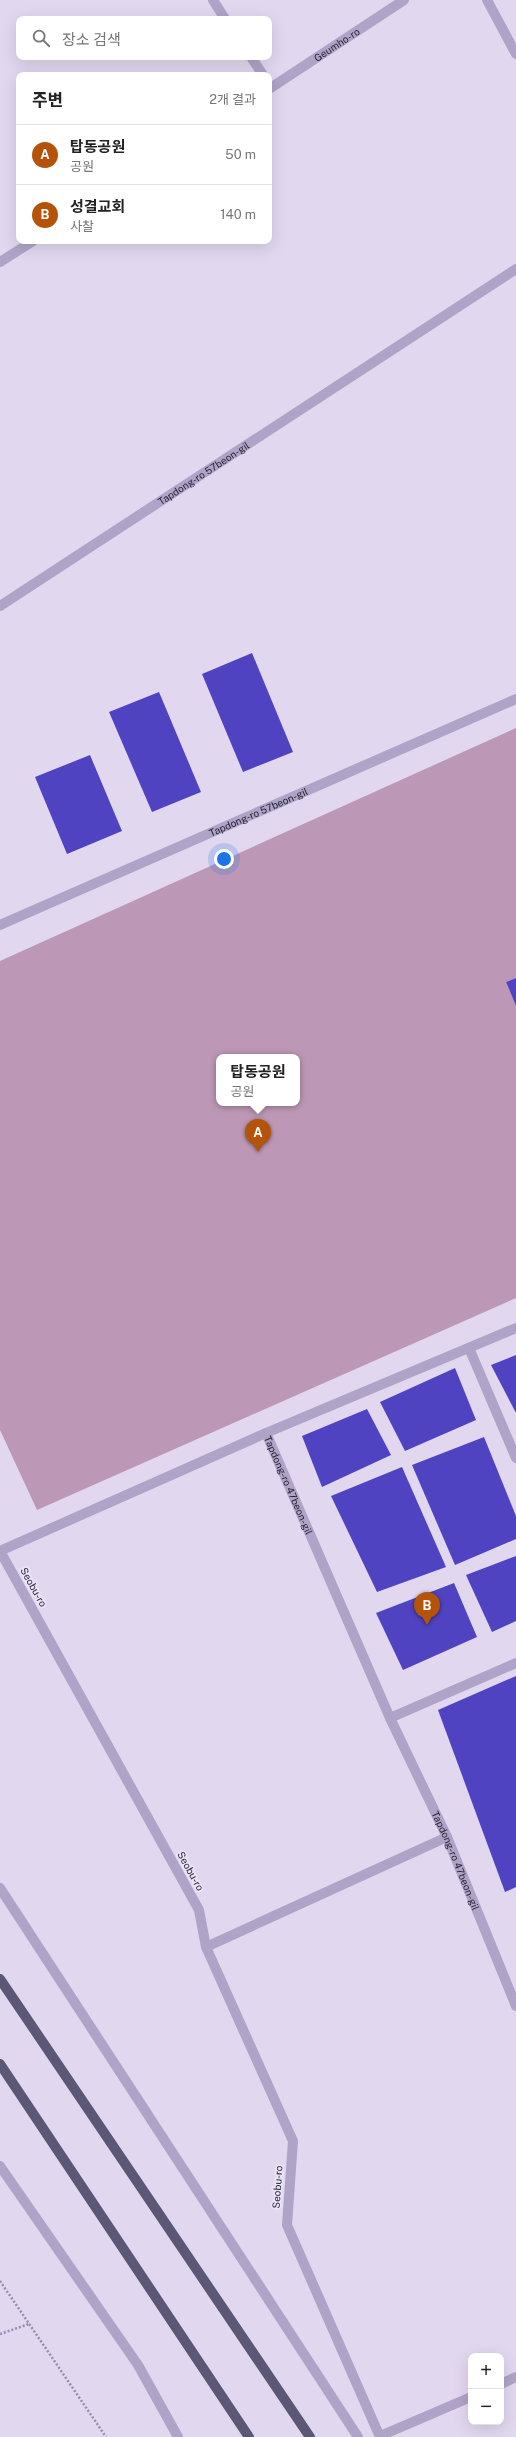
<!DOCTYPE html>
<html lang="ko">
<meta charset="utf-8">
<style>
:root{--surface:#fff;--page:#f6f6f6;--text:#222;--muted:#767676;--line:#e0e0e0;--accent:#b45309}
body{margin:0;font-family:"Public Sans","Noto Sans KR",sans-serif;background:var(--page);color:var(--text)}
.controls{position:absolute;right:12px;bottom:12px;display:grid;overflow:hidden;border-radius:8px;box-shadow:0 4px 16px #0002}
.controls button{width:36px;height:36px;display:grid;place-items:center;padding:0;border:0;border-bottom:1px solid var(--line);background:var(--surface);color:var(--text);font:20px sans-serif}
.you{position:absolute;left:224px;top:859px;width:14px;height:14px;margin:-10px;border:3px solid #fff;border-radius:50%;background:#1a73e8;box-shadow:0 0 0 6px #1a73e833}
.badge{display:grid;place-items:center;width:26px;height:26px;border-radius:50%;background:var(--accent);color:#fff;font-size:13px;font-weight:700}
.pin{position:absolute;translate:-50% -33px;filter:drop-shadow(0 1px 2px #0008)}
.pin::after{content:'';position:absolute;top:21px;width:14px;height:12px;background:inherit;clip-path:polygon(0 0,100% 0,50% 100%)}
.popup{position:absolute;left:216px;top:1054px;width:84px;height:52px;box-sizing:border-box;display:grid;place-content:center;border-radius:8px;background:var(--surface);filter:drop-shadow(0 1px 3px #0005);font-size:13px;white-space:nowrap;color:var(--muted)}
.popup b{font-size:15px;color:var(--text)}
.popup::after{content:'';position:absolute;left:50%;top:100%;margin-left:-8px;border:8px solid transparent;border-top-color:var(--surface)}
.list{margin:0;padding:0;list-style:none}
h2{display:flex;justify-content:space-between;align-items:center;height:52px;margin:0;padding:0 16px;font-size:17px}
h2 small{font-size:13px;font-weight:400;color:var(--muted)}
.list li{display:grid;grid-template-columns:26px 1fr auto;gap:12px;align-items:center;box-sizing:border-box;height:60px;padding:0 16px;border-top:1px solid var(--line)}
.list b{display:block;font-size:15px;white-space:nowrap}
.list p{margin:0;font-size:13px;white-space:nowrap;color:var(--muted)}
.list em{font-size:13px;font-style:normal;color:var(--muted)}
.icon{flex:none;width:22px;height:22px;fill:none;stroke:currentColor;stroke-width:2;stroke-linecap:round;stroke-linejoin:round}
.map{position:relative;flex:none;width:516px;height:2437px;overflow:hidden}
.search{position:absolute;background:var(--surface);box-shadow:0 4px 16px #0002;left:16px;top:16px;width:256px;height:44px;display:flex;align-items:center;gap:10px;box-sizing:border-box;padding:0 14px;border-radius:8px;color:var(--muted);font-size:15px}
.panel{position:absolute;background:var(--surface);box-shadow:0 4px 16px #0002;left:16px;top:72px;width:256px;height:172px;border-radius:8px}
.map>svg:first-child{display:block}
</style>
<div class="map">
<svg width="516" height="2437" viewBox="0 0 516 2437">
<rect width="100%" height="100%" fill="#e1d7ef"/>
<!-- green -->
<path fill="#bd98b6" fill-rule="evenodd" d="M516 728V978L506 982 516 1006V1298L37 1510 0 1430V961ZM219 1057H297V1103H219Z"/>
<!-- building -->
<g fill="#5043c1">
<polygon points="252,653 293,752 243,772 202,674"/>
<polygon points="159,692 201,792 152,812 109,712"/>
<polygon points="90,755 122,831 67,854 35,777"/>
<polygon points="516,978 516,1006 506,982"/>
<polygon points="516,1355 516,1413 491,1365"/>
<polygon points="455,1368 476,1420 405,1451 380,1402"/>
<polygon points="367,1409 391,1455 322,1487 302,1436"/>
<polygon points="484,1437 516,1516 516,1539 455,1565 412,1465"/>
<polygon points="402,1467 446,1567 377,1592 331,1496"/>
<polygon points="516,1556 516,1621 492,1632 466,1575"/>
<polygon points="454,1583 477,1637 403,1670 376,1613"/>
<polygon points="516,1676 516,1887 505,1892 438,1710"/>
</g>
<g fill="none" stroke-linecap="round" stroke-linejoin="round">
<!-- path -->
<g stroke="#978caf" stroke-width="2.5" stroke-dasharray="2 2" stroke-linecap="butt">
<polyline points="0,2281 106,2437"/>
<polyline points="0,2334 29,2324"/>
</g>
<!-- minor -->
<g stroke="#afa4c7" stroke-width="10">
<polyline points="213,0 225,19"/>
<polyline points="487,0 516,54"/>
<polyline points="251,57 263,75"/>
<path id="s1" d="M269 89 404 0"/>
<polyline points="0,262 33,241"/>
<path id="s2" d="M0 606 516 269"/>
<path id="s3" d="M0 925 516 699"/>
<path id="s4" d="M516 1328 266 1433 390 1718 447 1837 516 2006"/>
<polyline points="469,1348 516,1458"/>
<polyline points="0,1551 199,1910 206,1947 293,2141 287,2225 380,2437"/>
<polyline points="0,1551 266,1433"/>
<polyline points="390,1718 516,1663"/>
<polyline points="0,1888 358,2437"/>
<polyline points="206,1947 447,1837"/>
<polyline points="0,2166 138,2365 178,2437"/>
<polyline points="501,2384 516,2377"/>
<polyline points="380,2436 471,2397"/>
</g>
<!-- major -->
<g stroke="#5c5774" stroke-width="10">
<polyline points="0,1979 310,2437"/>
<polyline points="0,2064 249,2437"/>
</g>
</g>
<g text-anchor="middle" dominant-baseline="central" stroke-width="4" stroke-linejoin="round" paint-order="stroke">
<!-- street labels -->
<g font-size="10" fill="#272532" stroke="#ebe3f8">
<text stroke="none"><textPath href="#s1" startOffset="81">Geumho-ro</textPath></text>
<text stroke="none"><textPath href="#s2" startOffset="243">Tapdong-ro 57beon-gil</textPath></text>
<text stroke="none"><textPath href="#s3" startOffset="282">Tapdong-ro 57beon-gil</textPath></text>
<text stroke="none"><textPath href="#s4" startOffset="328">Tapdong-ro 47beon-gil</textPath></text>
<text transform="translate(34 1587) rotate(61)">Seobu-ro</text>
<text stroke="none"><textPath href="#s4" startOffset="739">Tapdong-ro 47beon-gil</textPath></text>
<text transform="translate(191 1871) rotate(61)">Seobu-ro</text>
<text transform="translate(277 2187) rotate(-86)">Seobu-ro</text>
</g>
</g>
</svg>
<div class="controls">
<button>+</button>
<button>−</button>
</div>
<div class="you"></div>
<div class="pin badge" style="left:258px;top:1152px">A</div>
<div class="popup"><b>탑동공원</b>공원</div>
<div class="pin badge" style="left:427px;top:1625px">B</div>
<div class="search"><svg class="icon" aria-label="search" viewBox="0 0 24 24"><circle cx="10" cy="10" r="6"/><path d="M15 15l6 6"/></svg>장소 검색</div>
<section class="panel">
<h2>주변<small>2개 결과</small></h2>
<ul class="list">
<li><span class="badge">A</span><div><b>탑동공원</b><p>공원</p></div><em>50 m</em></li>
<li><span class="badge">B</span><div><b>성결교회</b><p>사찰</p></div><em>140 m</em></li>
</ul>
</section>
</div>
